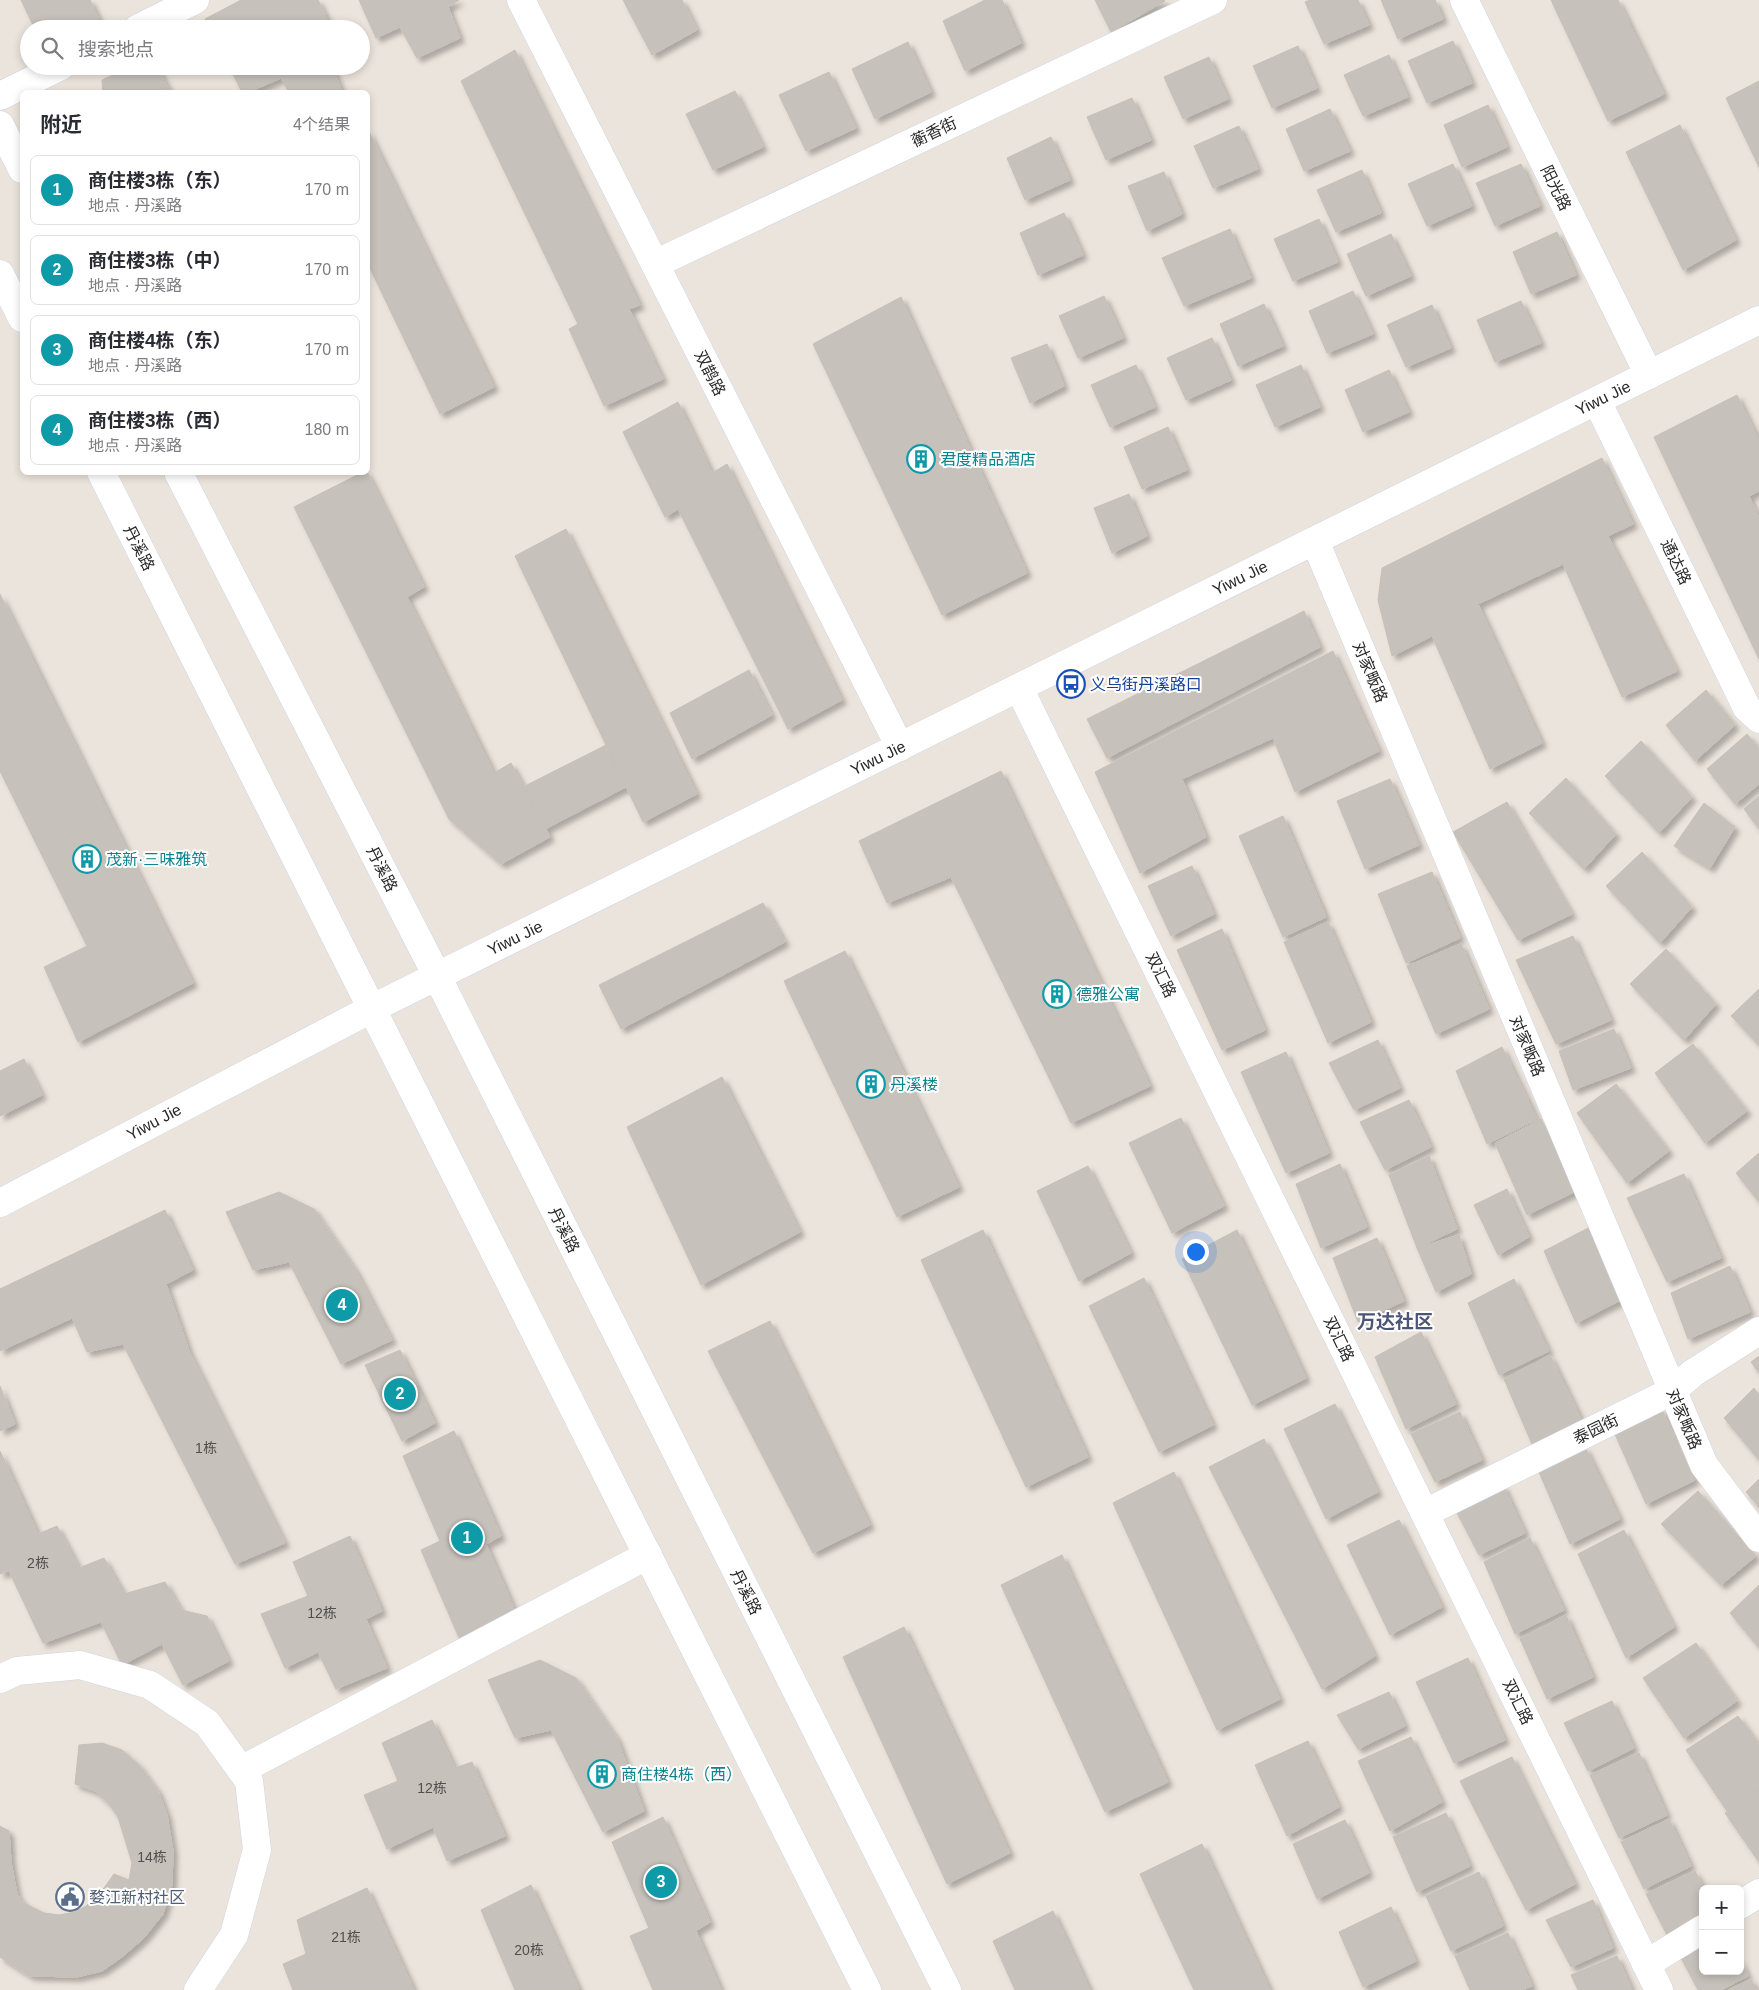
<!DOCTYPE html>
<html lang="zh">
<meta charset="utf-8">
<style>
:root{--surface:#fff;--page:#f2f2f3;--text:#2b2b33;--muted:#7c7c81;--line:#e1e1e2;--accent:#b45309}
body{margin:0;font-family:Arial,"Noto Sans SC",sans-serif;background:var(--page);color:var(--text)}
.controls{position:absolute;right:15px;bottom:15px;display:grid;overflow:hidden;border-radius:8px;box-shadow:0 2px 8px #0003}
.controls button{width:45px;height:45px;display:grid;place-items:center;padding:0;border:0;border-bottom:1px solid var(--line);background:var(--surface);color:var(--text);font:25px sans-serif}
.you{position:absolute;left:1195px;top:1251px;width:18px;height:18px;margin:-12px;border:4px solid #fff;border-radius:50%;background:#1a73e8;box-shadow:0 0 0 8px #1a73e833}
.badge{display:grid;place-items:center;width:32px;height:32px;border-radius:50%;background:var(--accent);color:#fff;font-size:16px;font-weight:700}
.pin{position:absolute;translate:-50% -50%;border:2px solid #fff;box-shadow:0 1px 5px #0006}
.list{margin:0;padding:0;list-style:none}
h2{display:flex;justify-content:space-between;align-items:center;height:65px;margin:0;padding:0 20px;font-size:21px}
h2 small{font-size:16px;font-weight:400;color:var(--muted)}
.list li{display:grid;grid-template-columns:32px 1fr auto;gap:15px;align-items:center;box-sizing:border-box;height:70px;margin:0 10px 10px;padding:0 10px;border:1px solid var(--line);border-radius:8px}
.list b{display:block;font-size:19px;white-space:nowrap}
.list p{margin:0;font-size:16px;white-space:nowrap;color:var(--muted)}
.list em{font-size:16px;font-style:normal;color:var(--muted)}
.icon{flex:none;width:28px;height:28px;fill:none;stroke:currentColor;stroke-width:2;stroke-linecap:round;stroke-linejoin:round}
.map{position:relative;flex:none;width:1759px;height:1990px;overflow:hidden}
.search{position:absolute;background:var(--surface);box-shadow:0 2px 8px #0003;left:20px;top:20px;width:350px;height:55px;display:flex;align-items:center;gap:12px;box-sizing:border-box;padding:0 18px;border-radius:28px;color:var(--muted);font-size:19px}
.panel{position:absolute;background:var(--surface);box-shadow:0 2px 8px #0003;left:20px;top:90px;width:350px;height:385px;border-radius:8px}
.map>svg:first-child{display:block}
</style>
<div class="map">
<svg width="1759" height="1990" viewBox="0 0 1759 1990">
<defs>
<filter id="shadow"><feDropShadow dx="4.5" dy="4.5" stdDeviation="2.5" flood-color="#0004"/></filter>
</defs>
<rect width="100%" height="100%" fill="#ebe4dc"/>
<!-- building -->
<g fill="#c6c1bb" stroke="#c6c0b6" filter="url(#shadow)">
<polygon points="21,0 90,0 99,19 78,29 35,29"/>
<polygon points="241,0 318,0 332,29 210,29 205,19"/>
<polygon points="359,0 459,0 448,7 460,38 417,58 400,27 376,38"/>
<polygon points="623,0 682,0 697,30 652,55"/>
<polygon points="985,0 1002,0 1021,43 965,71 943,21"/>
<polygon points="1095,0 1164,0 1165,1 1111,32"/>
<polygon points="1310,0 1358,0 1369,25 1324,44 1305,2"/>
<polygon points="1381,0 1435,0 1443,19 1398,39"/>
<polygon points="1551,0 1618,0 1664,94 1608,121"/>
<polygon points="1453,41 1472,83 1427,103 1408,61"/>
<polygon points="908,42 931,92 875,119 852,69"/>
<polygon points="1298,46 1317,88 1272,108 1253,66"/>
<polygon points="515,50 640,305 629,309 663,379 604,406 569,329 578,324 461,81"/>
<polygon points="1389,55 1408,97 1363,116 1344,75"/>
<polygon points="1209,57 1228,99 1183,119 1164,77"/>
<polygon points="132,66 157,66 170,92 103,92 102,80"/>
<polygon points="229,66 332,66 341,89 333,92 289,92 281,78 249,92 242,92"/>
<polygon points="829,72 856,128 806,151 779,95"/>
<polygon points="1759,81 1759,167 1726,98"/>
<polygon points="735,91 763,147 713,170 686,114"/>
<polygon points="1132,98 1151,140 1106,160 1087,117"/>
<polygon points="1488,105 1507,147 1462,167 1444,125"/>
<polygon points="1330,109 1350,151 1304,171 1286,129"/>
<polygon points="1680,125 1736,240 1683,270 1626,152"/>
<polygon points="1239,126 1258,169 1213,188 1194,146"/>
<polygon points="368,130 494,387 440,414 368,264"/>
<polygon points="1051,137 1070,180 1025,200 1007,158"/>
<polygon points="1453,164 1472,206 1427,226 1408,184"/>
<polygon points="1521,164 1540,206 1495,226 1476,183"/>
<polygon points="1362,170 1381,213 1336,232 1317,190"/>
<polygon points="1164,172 1182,214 1147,231 1128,186"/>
<polygon points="1064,213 1083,255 1038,275 1020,233"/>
<polygon points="1319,219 1338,262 1293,281 1274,239"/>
<polygon points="1230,229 1251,278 1184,306 1162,258"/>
<polygon points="1557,232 1576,275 1531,294 1513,252"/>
<polygon points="1391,234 1411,276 1366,296 1347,254"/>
<polygon points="1353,291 1373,334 1327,353 1309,311"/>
<polygon points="1104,296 1123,338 1078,358 1059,316"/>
<polygon points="901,297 1027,573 942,615 813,344"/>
<polygon points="1521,301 1541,343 1495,362 1477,320"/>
<polygon points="1264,304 1283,346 1238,366 1220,324"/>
<polygon points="1432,305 1451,348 1406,367 1387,325"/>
<polygon points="1212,338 1231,380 1186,400 1167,358"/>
<polygon points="1047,344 1064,386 1030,403 1011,358"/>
<polygon points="1136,365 1155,407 1110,427 1091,385"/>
<polygon points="1301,365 1320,407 1275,427 1256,385"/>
<polygon points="1389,370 1409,412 1363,432 1345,390"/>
<polygon points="1737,395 1759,441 1759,491 1749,496 1759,518 1759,659 1654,437"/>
<polygon points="678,402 712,473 727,464 842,700 788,729 678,509 665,517 623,432"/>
<polygon points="1168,427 1187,470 1142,489 1124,447"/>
<polygon points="1602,458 1633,524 1608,536 1677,671 1622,697 1563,564 1478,604 1542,743 1490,769 1432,636 1392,656 1378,600 1382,568"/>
<polygon points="363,472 367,472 424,587 407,597 494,773 511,763 550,837 501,864 449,819 294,507"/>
<polygon points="1129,494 1147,536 1112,553 1094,508"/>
<polygon points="566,529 697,794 643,822 515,556"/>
<polygon points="0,594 193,983 78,1042 44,967 87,946 0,771"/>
<polygon points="1304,611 1320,647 1107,758 1087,719"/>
<polygon points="1333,651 1379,751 1295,792 1273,738 1182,779 1206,837 1140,873 1095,772"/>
<polygon points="749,670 772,715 692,759 670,713"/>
<polygon points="1706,690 1735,725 1695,761 1666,725"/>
<polygon points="1747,734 1759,749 1759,784 1735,804 1707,769"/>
<polygon points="1641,741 1692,797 1659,833 1605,776"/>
<polygon points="606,745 626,787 545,829 523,787"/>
<polygon points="1001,771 1150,1086 1071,1123 951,877 887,903 859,841"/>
<polygon points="1566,778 1616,834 1584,869 1529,813"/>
<polygon points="1390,779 1419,845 1365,869 1337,801"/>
<polygon points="1759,796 1759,829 1744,809"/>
<polygon points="1507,802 1572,914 1518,940 1453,832"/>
<polygon points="1704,803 1735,827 1710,868 1674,846"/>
<polygon points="1283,816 1326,917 1283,937 1239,836"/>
<polygon points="1642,852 1692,907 1660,943 1606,886"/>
<polygon points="1192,866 1214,914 1171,936 1148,886"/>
<polygon points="1432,872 1460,938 1406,963 1378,894"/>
<polygon points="763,903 785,942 621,1029 599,985"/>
<polygon points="1328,922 1371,1022 1328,1043 1284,942"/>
<polygon points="1222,929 1265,1030 1222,1050 1177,950"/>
<polygon points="1573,936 1611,1020 1556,1044 1516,960"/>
<polygon points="1461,944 1489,1009 1436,1034 1407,966"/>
<polygon points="1666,949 1716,1004 1684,1040 1630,984"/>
<polygon points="845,951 959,1187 897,1217 784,981"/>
<polygon points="1759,989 1759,1045 1731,1016"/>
<polygon points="1614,1029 1631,1068 1573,1090 1559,1051"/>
<polygon points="1378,1040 1400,1088 1354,1110 1329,1063"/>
<polygon points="1693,1044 1747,1111 1705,1143 1655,1073"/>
<polygon points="1502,1047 1537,1119 1487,1144 1456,1071"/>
<polygon points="1286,1052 1329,1153 1286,1173 1241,1072"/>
<polygon points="24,1059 42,1095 0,1116 0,1071"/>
<polygon points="722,1077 800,1232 701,1285 627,1127"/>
<polygon points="1616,1084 1669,1151 1627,1183 1577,1113"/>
<polygon points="1409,1100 1431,1147 1385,1170 1360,1122"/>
<polygon points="1181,1118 1224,1206 1172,1233 1129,1143"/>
<polygon points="1541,1119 1576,1191 1527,1215 1495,1143"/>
<polygon points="1759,1153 1759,1202 1736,1173"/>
<polygon points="1429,1156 1457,1229 1417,1248 1389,1175"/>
<polygon points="1340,1164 1367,1227 1321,1248 1296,1184"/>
<polygon points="1088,1166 1131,1253 1079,1281 1037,1191"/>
<polygon points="1684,1174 1721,1258 1667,1282 1627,1198"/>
<polygon points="1507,1189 1529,1237 1498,1255 1474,1205"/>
<polygon points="279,1192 314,1209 355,1269 392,1340 341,1364 289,1262 253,1270 226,1212"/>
<polygon points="165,1210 193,1270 166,1284 189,1351 285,1543 235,1564 123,1344 87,1352 72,1318 0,1351 0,1289"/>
<polygon points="1590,1227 1625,1298 1576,1323 1544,1251"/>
<polygon points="983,1230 1088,1457 1026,1487 921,1260"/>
<polygon points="1237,1230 1306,1378 1252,1405 1182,1259"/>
<polygon points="1459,1235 1471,1274 1436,1292 1417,1248"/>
<polygon points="1377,1238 1404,1301 1358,1322 1333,1258"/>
<polygon points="1730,1266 1750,1312 1688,1339 1671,1293"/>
<polygon points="1144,1278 1213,1425 1159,1452 1089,1306"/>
<polygon points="1514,1279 1549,1351 1499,1375 1468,1303"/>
<polygon points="770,1321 870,1525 813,1553 708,1351"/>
<polygon points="1421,1332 1456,1404 1406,1429 1375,1357"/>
<polygon points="400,1350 435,1423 402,1441 365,1365"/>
<polygon points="1550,1355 1585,1427 1535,1451 1504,1379"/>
<polygon points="1759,1356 1759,1373 1751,1362"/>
<polygon points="0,1386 15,1424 0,1431"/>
<polygon points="1754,1388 1759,1395 1759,1460 1724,1418"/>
<polygon points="1335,1404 1378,1492 1326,1519 1284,1429"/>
<polygon points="1661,1408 1695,1480 1646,1504 1614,1432"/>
<polygon points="1460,1412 1482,1460 1435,1482 1411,1434"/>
<polygon points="454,1431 501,1536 486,1544 518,1618 463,1647 421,1550 440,1541 403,1456"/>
<polygon points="1264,1439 1375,1656 1322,1689 1209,1467"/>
<polygon points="1585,1447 1620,1519 1570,1544 1539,1472"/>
<polygon points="0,1451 38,1534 57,1526 79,1568 104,1558 124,1594 165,1582 181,1610 207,1616 229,1661 183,1685 162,1644 122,1665 101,1622 43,1643 9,1571 0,1574"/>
<polygon points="1174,1472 1280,1699 1217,1730 1113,1503"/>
<polygon points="1759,1479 1759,1507 1746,1492"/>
<polygon points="1503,1485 1525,1533 1479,1555 1454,1507"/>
<polygon points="1698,1491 1756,1556 1721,1585 1661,1524"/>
<polygon points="1399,1520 1442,1607 1390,1635 1347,1545"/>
<polygon points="1624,1530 1674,1627 1626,1658 1578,1554"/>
<polygon points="350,1536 382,1611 366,1619 387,1668 336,1689 318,1652 285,1668 261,1614 308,1596 293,1562"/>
<polygon points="1530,1538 1564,1610 1515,1634 1484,1562"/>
<polygon points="1062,1555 1168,1782 1105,1812 1001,1585"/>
<polygon points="1759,1585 1759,1648 1730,1613"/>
<polygon points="1566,1615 1593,1677 1547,1699 1520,1639"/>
<polygon points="904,1627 1010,1853 947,1884 843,1657"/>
<polygon points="1696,1643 1737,1701 1684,1738 1643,1678"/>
<polygon points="1468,1658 1505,1740 1454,1763 1416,1682"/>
<polygon points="540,1660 576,1678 617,1738 644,1811 603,1832 551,1730 515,1738 488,1680"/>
<polygon points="1389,1692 1405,1726 1358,1749 1337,1715"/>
<polygon points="1612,1701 1634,1748 1588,1771 1564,1723"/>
<polygon points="1738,1716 1759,1745 1759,1789 1727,1811 1686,1750"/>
<polygon points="432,1720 455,1768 472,1762 505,1836 447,1861 433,1827 387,1849 364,1795 398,1781 382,1743"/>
<polygon points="1411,1737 1442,1802 1390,1831 1358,1761"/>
<polygon points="1308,1741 1339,1807 1287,1836 1255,1765"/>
<polygon points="102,1743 122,1750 139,1765 158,1791 167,1815 173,1851 172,1885 163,1914 144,1938 122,1957 102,1971 77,1977 30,1976 0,1957 0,1826 9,1831 11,1862 17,1894 24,1903 44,1913 59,1915 75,1912 86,1906 101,1892 114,1874 129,1880 132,1863 118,1817 109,1804 95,1791 75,1784 79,1745"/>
<polygon points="1639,1753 1667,1815 1619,1838 1590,1775"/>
<polygon points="1512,1757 1575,1884 1526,1910 1460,1781"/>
<polygon points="1759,1791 1759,1862 1725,1813"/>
<polygon points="1446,1813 1470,1866 1417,1892 1393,1837"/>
<polygon points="663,1817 710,1922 696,1931 721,1990 653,1990 630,1936 649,1928 612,1842"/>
<polygon points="1669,1819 1691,1866 1644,1889 1621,1842"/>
<polygon points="1345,1820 1369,1873 1317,1899 1293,1844"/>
<polygon points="1202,1844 1270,1990 1194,1990 1140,1874"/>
<polygon points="1695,1871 1704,1889 1703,1921 1668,1937 1646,1894"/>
<polygon points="1479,1872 1503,1926 1451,1951 1426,1896"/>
<polygon points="531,1885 579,1989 578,1990 515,1990 481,1910"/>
<polygon points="367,1888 414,1990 293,1990 283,1964 306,1954 297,1920"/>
<polygon points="1593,1900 1613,1948 1571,1967 1546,1920"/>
<polygon points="1391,1907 1416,1961 1363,1987 1339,1932"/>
<polygon points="1053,1911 1090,1990 1015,1990 993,1941"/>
<polygon points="1508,1933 1532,1986 1523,1990 1470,1990 1455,1956"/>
<polygon points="1703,1940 1703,1971 1740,1971 1740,1959 1748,1976 1721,1990 1698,1990 1678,1952"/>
<polygon points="1617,1956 1632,1990 1578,1990 1571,1975"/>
<polygon points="1751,1979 1756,1990 1728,1990"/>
</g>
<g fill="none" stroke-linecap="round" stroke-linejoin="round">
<defs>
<g id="street">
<polyline points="521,0 900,747"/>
<polyline points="1464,0 1649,375"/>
<polyline points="137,29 195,0"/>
<polyline points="0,96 61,66"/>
<polyline points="655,264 1213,0"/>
<polyline points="1597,401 1747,708 1759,719"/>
<polyline points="1315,541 1704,1465 1759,1538"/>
<polyline points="1019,688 1659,1990"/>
<polyline points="1425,1513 1672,1391 1693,1373 1759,1331"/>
<polyline points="0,1679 17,1671 80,1665 150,1685 207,1723 249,1781 257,1850 234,1935 198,1990"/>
<polyline points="241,1770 648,1555"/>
<polyline points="1740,1905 1759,1893"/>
<polyline points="1646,1964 1703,1929"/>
</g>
<g id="secondary">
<polyline points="0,125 22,169"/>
<polyline points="0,274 22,318"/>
<polyline points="101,472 867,1990"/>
<polyline points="178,472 437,976 947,1990"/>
<polyline points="0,1203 373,1008 1759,320"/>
</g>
</defs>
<!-- street casing -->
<use href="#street" stroke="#d1d4e2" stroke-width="29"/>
<!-- secondary casing -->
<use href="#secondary" stroke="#d1d4e2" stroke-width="29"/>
<!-- street -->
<use href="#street" stroke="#fff" stroke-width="28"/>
<!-- secondary -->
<use href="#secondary" stroke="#fff" stroke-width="28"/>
</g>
<!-- icons -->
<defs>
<symbol id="building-ring" viewBox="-11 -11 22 22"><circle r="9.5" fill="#fff" stroke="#0f9aa8" stroke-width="1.5"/><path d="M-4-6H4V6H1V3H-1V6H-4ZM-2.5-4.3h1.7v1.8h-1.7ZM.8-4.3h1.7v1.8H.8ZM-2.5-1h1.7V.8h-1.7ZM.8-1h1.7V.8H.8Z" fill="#0f9aa8"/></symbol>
<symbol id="bus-ring" viewBox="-11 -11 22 22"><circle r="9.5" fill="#fff" stroke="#1a4fb4" stroke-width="1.5"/><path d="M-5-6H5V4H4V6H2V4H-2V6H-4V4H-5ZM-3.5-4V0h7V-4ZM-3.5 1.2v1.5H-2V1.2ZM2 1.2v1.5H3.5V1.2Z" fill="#1a4fb4"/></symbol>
<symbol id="civic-ring" viewBox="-11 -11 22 22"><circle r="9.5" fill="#fff" stroke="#5c6f8a" stroke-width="1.5"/><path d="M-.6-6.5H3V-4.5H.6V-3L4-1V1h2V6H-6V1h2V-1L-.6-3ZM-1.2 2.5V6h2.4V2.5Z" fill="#5c6f8a"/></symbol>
</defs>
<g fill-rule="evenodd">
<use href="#building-ring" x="905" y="443" width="32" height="32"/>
<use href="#bus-ring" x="1055" y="668" width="32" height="32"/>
<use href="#building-ring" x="71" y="843" width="32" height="32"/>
<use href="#building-ring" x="1041" y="978" width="32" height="32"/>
<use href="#building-ring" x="855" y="1068" width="32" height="32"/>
<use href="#building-ring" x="586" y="1758" width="32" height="32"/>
<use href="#civic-ring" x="54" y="1881" width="32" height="32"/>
</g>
<g text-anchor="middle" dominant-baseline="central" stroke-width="4" stroke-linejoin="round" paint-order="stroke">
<!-- number labels -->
<g font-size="14" fill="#504f4e">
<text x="206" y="1448">1栋</text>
<text x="38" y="1563">2栋</text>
<text x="322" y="1613">12栋</text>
<text x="432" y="1788">12栋</text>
<text x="152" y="1857">14栋</text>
<text x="346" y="1937">21栋</text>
<text x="529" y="1950">20栋</text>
</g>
<!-- street labels -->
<g font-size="16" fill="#292929" stroke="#fff">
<text transform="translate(934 132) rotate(-25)">蘅香街</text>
<text transform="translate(1556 188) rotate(64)">阳光路</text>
<text transform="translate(710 373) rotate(63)">双鹊路</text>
<text transform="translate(1603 398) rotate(-26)">Yiwu Jie</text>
<text transform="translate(139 548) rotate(63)">丹溪路</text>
<text transform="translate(1676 562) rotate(64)">通达路</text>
<text transform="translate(1240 578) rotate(-26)">Yiwu Jie</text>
<text transform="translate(1370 672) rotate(67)">对家畈路</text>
<text transform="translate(878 758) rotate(-26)">Yiwu Jie</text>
<text transform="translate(382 869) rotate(63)">丹溪路</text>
<text transform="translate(515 938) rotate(-26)">Yiwu Jie</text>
<text transform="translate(1161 975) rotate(64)">双汇路</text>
<text transform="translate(1527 1046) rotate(67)">对家畈路</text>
<text transform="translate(154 1122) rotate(-28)">Yiwu Jie</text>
<text transform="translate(564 1230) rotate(63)">丹溪路</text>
<text transform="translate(1339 1339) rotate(64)">双汇路</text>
<text transform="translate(1684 1419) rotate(67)">对家畈路</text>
<text transform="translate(1596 1429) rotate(-26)">泰园街</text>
<text transform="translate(746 1592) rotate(63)">丹溪路</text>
<text transform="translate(1518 1702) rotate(64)">双汇路</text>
</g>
<!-- culture labels -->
<g font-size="16" fill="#0d838f" stroke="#fff" text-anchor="start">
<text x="940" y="459">君度精品酒店</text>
<text x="106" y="859">茂新·三味雅筑</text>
<text x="1076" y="994">德雅公寓</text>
<text x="890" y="1084">丹溪楼</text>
<text x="621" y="1774">商住楼4栋（西）</text>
</g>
<!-- transit labels -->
<g font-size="16" fill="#164399" stroke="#fff" text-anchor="start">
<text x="1090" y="684">义乌街丹溪路口</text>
</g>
<!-- service labels -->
<g font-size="16" fill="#4e5e75" stroke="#fff" text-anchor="start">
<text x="89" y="1897">婺江新村社区</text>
</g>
<!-- quarter labels -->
<g font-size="19" font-weight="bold" fill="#4c5478" stroke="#fff">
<text x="1395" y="1321">万达社区</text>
</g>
</g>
</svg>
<div class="controls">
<button>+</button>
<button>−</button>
</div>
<div class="you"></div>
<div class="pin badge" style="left:467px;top:1538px;background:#0f9aa8">1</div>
<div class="pin badge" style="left:400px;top:1394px;background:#0f9aa8">2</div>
<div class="pin badge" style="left:661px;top:1882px;background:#0f9aa8">3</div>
<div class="pin badge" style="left:342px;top:1305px;background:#0f9aa8">4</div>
<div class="search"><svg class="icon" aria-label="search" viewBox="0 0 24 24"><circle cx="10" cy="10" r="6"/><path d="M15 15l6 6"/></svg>搜索地点</div>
<section class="panel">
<h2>附近<small>4个结果</small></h2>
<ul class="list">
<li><span class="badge" style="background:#0f9aa8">1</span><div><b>商住楼3栋（东）</b><p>地点 · 丹溪路</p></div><em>170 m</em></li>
<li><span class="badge" style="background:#0f9aa8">2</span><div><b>商住楼3栋（中）</b><p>地点 · 丹溪路</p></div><em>170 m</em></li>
<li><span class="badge" style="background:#0f9aa8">3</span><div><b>商住楼4栋（东）</b><p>地点 · 丹溪路</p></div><em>170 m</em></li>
<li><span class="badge" style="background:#0f9aa8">4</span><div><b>商住楼3栋（西）</b><p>地点 · 丹溪路</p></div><em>180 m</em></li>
</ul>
</section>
</div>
